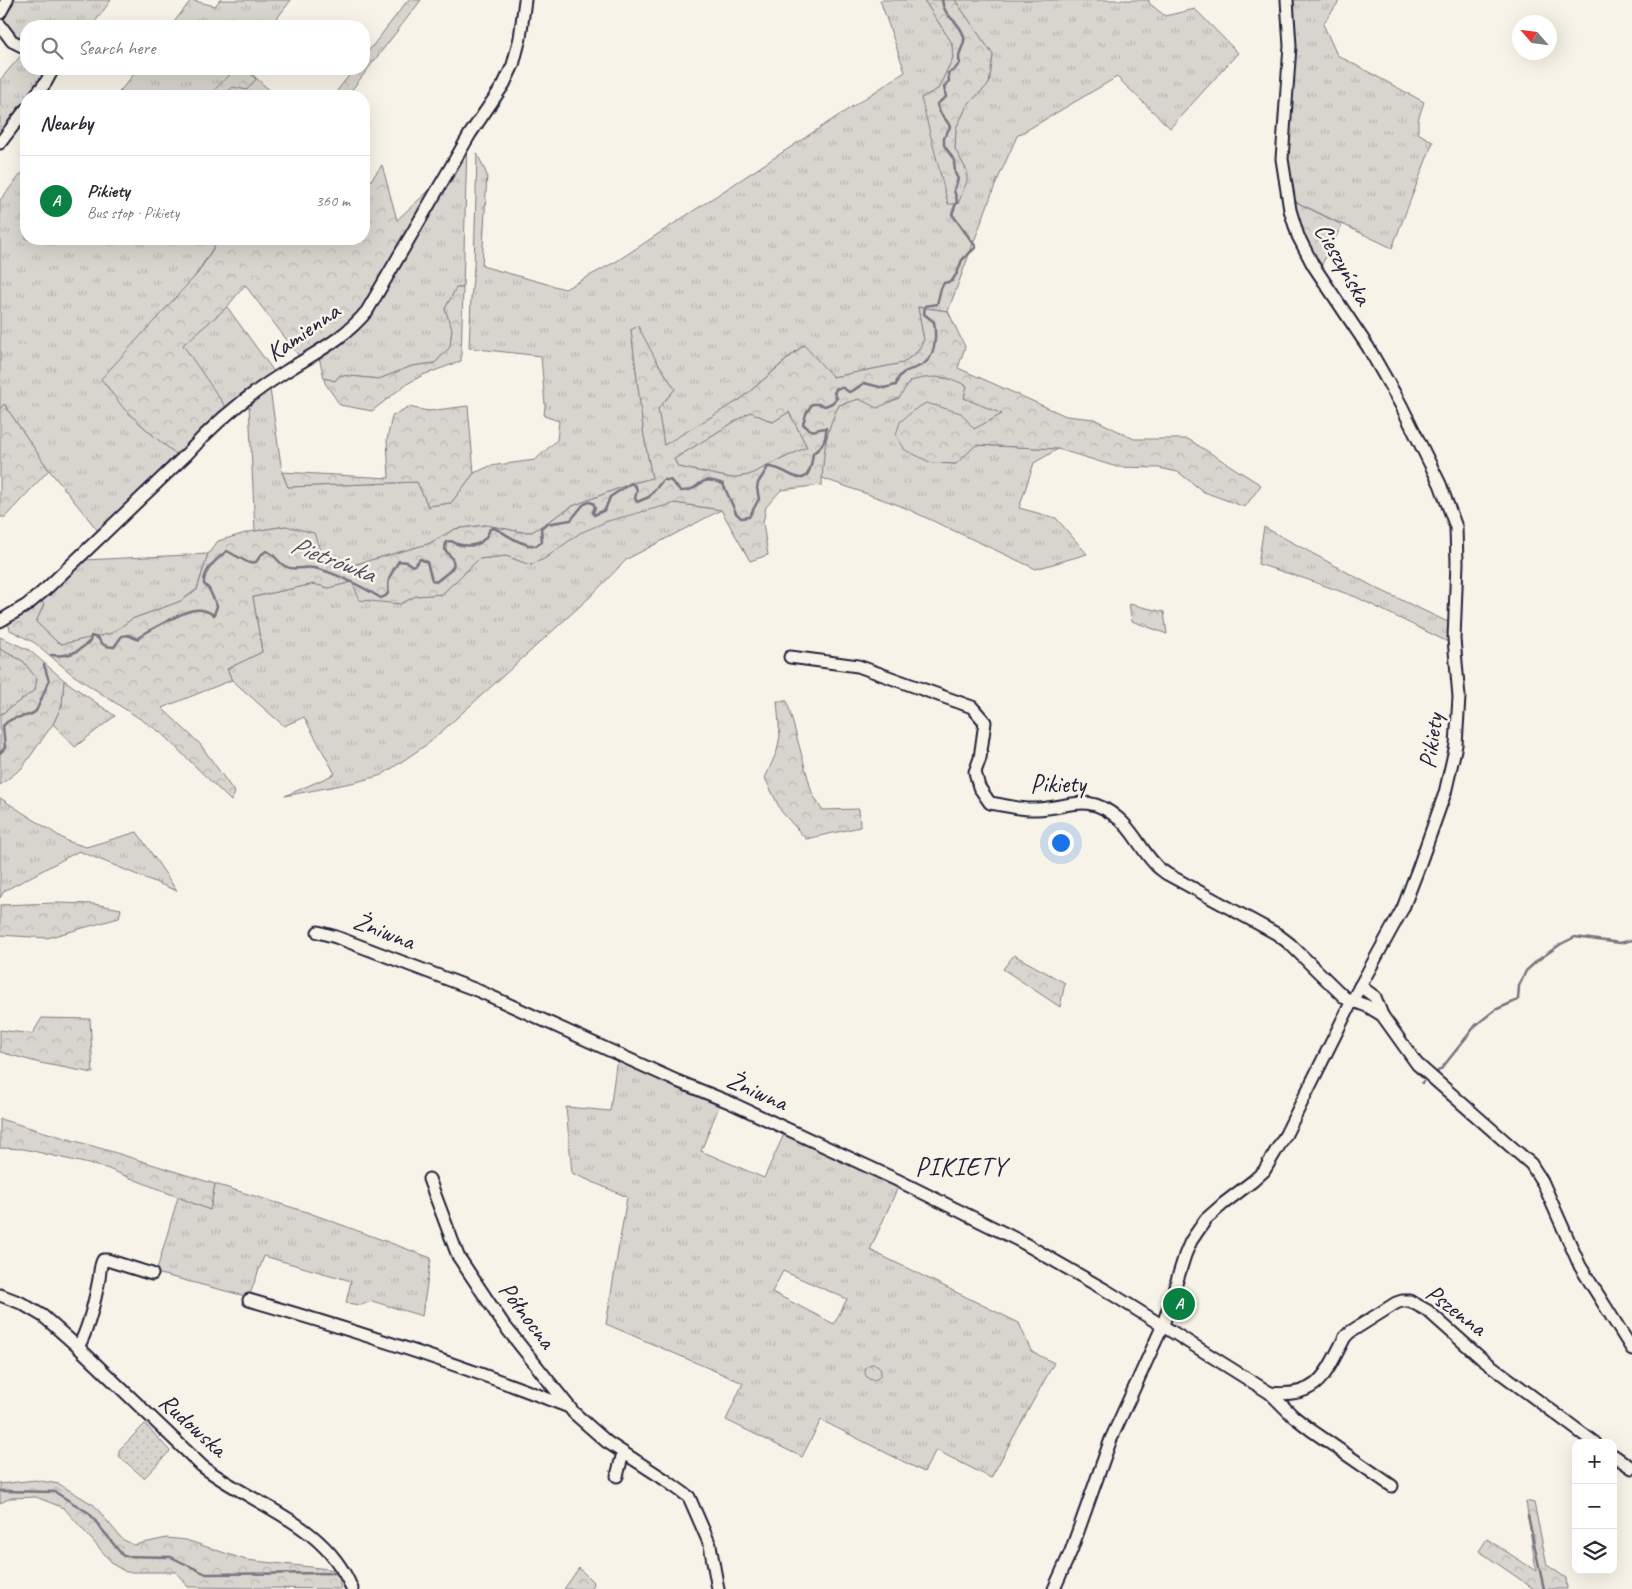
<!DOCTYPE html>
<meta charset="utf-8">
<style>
:root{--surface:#fff;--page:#f2f2f3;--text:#2b2b33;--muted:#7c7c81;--line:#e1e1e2;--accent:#0b8043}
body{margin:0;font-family:Caveat,sans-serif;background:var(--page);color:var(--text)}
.controls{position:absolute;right:15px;bottom:15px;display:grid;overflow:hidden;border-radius:10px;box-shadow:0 5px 20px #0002}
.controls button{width:45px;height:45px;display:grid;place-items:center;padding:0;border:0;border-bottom:1px solid var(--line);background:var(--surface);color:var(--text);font:25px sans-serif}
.compass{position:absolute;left:1512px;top:15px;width:45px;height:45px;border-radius:50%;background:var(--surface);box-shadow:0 5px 20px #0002;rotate:298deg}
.you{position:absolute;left:1060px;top:842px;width:18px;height:18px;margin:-12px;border:4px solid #fff;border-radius:50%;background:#1a73e8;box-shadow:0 0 0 8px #1a73e833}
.badge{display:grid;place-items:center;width:32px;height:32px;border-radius:50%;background:var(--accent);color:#fff;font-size:16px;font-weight:700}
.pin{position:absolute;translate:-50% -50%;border:2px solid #fff;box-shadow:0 1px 5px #0006}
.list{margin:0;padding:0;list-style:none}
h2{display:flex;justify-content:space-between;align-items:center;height:65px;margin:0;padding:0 20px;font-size:21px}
h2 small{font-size:16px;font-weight:400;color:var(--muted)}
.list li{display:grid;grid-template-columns:32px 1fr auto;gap:15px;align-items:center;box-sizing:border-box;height:90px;padding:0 20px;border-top:1px solid var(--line)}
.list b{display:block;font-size:19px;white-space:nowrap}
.list p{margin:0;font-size:16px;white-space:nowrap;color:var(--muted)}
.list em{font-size:16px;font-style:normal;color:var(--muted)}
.icon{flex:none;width:28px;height:28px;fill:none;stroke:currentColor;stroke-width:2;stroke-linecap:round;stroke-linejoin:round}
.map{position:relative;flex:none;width:1632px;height:1589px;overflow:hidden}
.search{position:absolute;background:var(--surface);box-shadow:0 5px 20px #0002;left:20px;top:20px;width:350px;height:55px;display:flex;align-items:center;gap:12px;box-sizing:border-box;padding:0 18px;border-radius:20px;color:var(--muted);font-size:19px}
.panel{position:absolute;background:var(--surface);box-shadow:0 5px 20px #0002;left:20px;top:90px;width:350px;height:155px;border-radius:20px}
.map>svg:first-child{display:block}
</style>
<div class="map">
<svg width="1632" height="1589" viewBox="0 0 1632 1589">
<defs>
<pattern id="grass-tufts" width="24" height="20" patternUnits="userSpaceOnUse" patternTransform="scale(1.25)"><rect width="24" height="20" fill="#d8d5cf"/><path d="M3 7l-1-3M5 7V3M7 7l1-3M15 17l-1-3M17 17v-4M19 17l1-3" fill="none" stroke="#b9b7b3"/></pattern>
<pattern id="forest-crowns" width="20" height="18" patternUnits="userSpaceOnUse" patternTransform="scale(1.25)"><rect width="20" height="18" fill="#d8d5cf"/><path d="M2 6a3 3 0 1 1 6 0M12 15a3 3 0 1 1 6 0" fill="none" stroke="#b9b7b3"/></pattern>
<pattern id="park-dots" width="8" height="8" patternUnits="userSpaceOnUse" patternTransform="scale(1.25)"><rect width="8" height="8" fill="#d8d5cf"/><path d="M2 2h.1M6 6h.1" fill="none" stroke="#b9b7b3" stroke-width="1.8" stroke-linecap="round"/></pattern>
</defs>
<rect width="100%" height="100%" fill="#f7f3e8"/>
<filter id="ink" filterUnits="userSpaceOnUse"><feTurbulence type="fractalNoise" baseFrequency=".02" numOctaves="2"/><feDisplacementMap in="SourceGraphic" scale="10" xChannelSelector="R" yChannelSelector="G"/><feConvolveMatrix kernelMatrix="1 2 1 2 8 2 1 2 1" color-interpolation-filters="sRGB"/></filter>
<g filter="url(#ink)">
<!-- grass -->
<g fill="url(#grass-tufts)" stroke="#7d7c85" fill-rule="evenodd">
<path d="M12 0H111L92 26H26V45L5 29C2 16 5 10 12 0Z"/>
<polygon points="191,0 215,6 220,0 291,0 271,26 171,26"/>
<polygon points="880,0 924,0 952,43 953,58 938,89 921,98 967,171 955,149 956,128 968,104 989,84 993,55 955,0 1149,0 1149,3 1165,16 1195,9 1238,53 1170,128 1117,77 1017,136 994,188 948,311 918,307 924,340 918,351 903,363 833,377 803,345 741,399 664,446 658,409 675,389 656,360 631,329 644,436 652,478 627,485 573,506 532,532 521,532 486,525 455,529 428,544 346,567 324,561 286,526 255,531 249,405 270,389 282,472 288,487 417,482 428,506 451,503 474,473 490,466 535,460 557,440 559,421 544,416 545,405 541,356 469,348 471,299 474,267 477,153 487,175 482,266 565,289 617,261 905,72"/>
<polygon points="1294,0 1340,0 1323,24 1337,55 1424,102 1418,120 1418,133 1433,142 1392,248 1294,201 1287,154 1294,35"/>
<polygon points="23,53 26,55 26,69 45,69 44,77 29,96 26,96 26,100 0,134 0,80"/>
<polygon points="138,69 246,69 276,96 116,96"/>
<polygon points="467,145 463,288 456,288 445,309 452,329 450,347 435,363 412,366 379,379 340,375 335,381 324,378 319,357 348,338 368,317"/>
<path d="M26 168V239H219L116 397C132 419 155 437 176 454L99 532 49 470 4 404 0 409V200Z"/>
<polygon points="227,307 275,373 227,409 182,345"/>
<path d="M931 376 956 380 967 386 964 398 1003 414 974 429 932 463 955 464 976 445 1058 449 1034 463 1019 508 1056 518 1087 554 1036 569 901 506 822 478C823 452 826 428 839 405L859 399 899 398 909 381Z"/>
<polygon points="750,412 773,422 789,412 807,447 749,475 731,478 678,467 674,459"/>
<path d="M675 503 721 510 627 559 590 597 429 743 382 775 356 782 285 796 335 774 304 717 284 726 232 680 227 669 262 652 253 597 314 584 328 588 352 582 400 604 416 596 442 594 479 559 506 556 531 565C549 556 562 543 579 533 607 516 644 511 675 503Z"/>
<polygon points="1264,527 1376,588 1452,624 1452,644 1356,597 1306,579 1258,564"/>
<polygon points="208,554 197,589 181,601 132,619 112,634 62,644 56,641 36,622 44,604 40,600 84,560"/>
<polygon points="0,649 23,661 37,679 36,690 0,715"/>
<polygon points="64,680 115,716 75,747 53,724 62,705"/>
<polygon points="0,798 67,841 86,847 137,832 177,891 79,851 4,891 0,898"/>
<path d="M621 1060 719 1106 701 1151 764 1178 785 1132 898 1187 870 1250 1019 1323 1031 1351 1054 1363 991 1478 936 1450 924 1472 821 1420 802 1457 726 1420 743 1383 606 1324 627 1197 572 1173 566 1107 610 1111 616 1065ZM783 1271 847 1299 834 1324 772 1292Z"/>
<polygon points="215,1184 307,1212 431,1258 422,1316 372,1301 361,1305 346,1303 351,1281 264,1256 249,1297 156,1273 178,1197 210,1210"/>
</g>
<!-- forest -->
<g fill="url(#forest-crowns)" stroke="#7d7c85" fill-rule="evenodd">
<polygon points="408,0 421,0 347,96 333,96 354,69 364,69 364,57"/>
<polygon points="924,0 955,0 993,55 989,84 968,104 956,128 955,149 967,171 967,181 958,204 948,204 921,98 938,89 953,58 952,43"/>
<polygon points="236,69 246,69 256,79 247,90 233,87 222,96 208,96"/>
<polygon points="382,165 397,220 436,184 363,309 340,332 299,356 245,285 227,307 183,345 227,409 213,418 176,454 155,437 125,410 101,379 198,273 219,239 364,239 364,190"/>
<polygon points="1294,201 1342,225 1321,266 1303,239"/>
<polygon points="456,288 463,288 461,361 423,375 405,385 372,411 340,405 325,383 324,378 335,381 340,375 379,379 412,366 435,363 450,347 452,329 445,309"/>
<path d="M918 307 948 311 965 347 958 368 1066 416 1094 419 1134 439H1188L1261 485 1245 507 1204 492 1178 472 1159 468 1117 467 1058 449 976 445 956 464 932 463 905 450 896 435 900 422 914 410 926 403 961 413 974 429 1002 414 964 398 967 386C945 374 932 376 910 381L899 398 877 408 859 399 839 405C825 431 823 456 822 485L781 490 766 507 763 523 768 555 750 561 721 510 675 503 608 521 580 533 544 559 530 565 506 556 479 559 442 594 416 596 400 604 360 600 352 582 328 588 314 584 253 597 262 652 227 669 232 680 162 708 200 744 235 793 231 801 160 732 73 675 35 643 10 630 8 623 40 600 44 604 36 622 56 641 62 644 112 633 132 619 181 601 197 590 208 554 218 541 249 532 286 526 314 533 324 561 346 567 428 544 455 529 486 525 521 532H532L573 506 627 485 652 478 644 436 631 330 638 326 656 360 675 389 658 409 664 445 741 399 804 345 833 377 903 363 918 351 924 340ZM750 412 773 422 789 412 807 447 749 475 731 478 678 467 674 459Z"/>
<polygon points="4,404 49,470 5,517 0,517 0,409"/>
<polygon points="468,406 474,473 451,503 428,506 417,482 288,487 282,472 389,478 387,440 392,416 408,407 428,411"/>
<polygon points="1129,604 1164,612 1167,634 1132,621"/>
<polygon points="0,637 29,650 64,680 62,705 53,724 22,768 0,785 0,715 35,690 37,679 23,661 0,649"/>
<polygon points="777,701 787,701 812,793 822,810 859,809 860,827 806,839 781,811 765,778 777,751 780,736"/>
<polygon points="56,903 94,904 121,909 119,918 47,938 0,935 0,905"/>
<polygon points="1014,955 1065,983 1060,1007 1003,969"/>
<polygon points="42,1018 90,1019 93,1073 40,1063 0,1052 0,1030 32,1034"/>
<polygon points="0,1119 113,1152 215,1184 210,1210 106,1168 24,1149 0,1148"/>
<circle cx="873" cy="1372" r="8"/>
<polygon points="35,1480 59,1484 94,1505 122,1539 134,1545 167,1538 186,1540 246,1560 338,1570 341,1589 188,1587 176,1572 126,1572 114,1565 64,1508 36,1497 11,1498 0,1503 0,1482 1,1484"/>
<polygon points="1526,1501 1534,1503 1547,1565 1566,1578 1567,1589 1534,1589 1479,1551 1487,1539 1536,1571"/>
<polygon points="579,1568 594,1583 592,1589 564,1589"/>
</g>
<!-- park -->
<polygon fill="url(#park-dots)" stroke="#7d7c85" points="145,1424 170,1451 144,1478 119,1456 119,1450"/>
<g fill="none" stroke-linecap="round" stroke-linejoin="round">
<!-- stream -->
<g stroke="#76747f" stroke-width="2.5">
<path d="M51 655C69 657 77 653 90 641L91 636 98 638C101 645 106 647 114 647L122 636 128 635 137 639C145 632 184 611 195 610 201 609 209 612 214 615L217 606 209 589 204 584C203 570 217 559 227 551L249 563 256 562 261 555 266 551C275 553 278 564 287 567 295 571 305 566 314 568 334 572 363 587 381 598 393 594 386 589 389 580 390 574 396 566 399 561L407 562 412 566 416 564 420 559 427 562 432 580 436 582C451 569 462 567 445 550L446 542C451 540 453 542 457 544 473 548 484 545 490 529L494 528C509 535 519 545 536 546L542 542 541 528 546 524 571 520 583 505 589 502 593 503 595 507 593 512 594 515 605 510 610 497 631 483 636 487 637 491 635 498 637 502 649 497 663 480H670L681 491C703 491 696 473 723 484L736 513 741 518 749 517 759 499 757 488 758 483 768 467C788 465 808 501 813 453 823 447 827 439 826 428 814 428 816 436 803 424L806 414 812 404H819L825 406 832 403 837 398 834 393 837 388H843L849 392 854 390 864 383 884 388 896 385C900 365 917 373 928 360 936 351 936 333 934 322L924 314 925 306 937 304C940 296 939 290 944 283L952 281 957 273 962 260 976 247 952 214 957 201 954 190 958 179 955 173 954 160 944 145V138L950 127C946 116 940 118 937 104L946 97 944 87 949 81 948 73 954 70 960 63C956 52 966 46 964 37 960 20 944 19 942 0"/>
<path d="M0 753 5 748 3 726C13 713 27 720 36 711 38 708 46 687 49 681L44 665"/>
<polyline points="1437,1072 1442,1068 1476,1025 1495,1010 1518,1000 1519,986 1526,971 1538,960 1561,944 1575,937 1620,943 1632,940"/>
<polyline points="1422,1083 1423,1082"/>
<polyline points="0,1491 55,1492 89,1513 123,1556 171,1557 206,1574 338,1573"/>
<polyline points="1528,1516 1544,1589"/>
</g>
<defs>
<g id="minor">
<polyline points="0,13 7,0"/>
<polyline points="0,25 12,41 26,48"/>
<polyline points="35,96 46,82 53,69"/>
<polyline points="0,143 26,109"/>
<path d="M0 621 27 605 47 588 186 455C215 422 248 395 285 372 316 352 343 340 367 311L470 134 504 84 513 65 520 38 525 0"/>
<path d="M790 657 858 666 972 707 985 722 980 758 975 772 979 787 990 803C1005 805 1021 810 1036 809 1071 808 1087 791 1119 819 1134 831 1141 850 1155 864 1158 868 1163 871 1167 874L1277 934 1290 944 1345 998 1367 1006 1382 1015"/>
<polyline points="318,932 336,937 479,991 677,1081 729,1102 897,1180 1020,1241 1107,1291 1270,1393 1293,1416 1311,1430 1392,1486"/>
<polyline points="1360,986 1375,997 1382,1015 1417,1064 1531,1164 1543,1183 1580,1266 1632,1349"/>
<polyline points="429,1179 458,1256 504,1325 574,1413 607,1442 664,1479 689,1497 710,1545 718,1589"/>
<path d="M0 1295 21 1303 43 1316 78 1347 202 1466C254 1506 326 1523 352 1589"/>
<path d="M249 1300C357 1331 464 1366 569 1407"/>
<path d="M78 1347C89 1329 95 1300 99 1279 100 1272 100 1265 103 1260H107L152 1274"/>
<path d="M1270 1393C1319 1398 1325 1375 1345 1337L1350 1332 1396 1303 1402 1301H1410L1428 1311 1482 1359 1595 1443"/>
<polyline points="1613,1455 1632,1468"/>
<polyline points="617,1476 623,1453"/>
<polyline points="1054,1589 1071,1551 1111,1439 1163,1325 1185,1255 1191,1241 1206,1219 1223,1204 1253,1181 1264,1171 1286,1134 1352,1001 1403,908 1418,869 1445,793 1456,745 1459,697 1454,639 1457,563 1456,527 1440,484 1401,405 1368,347 1313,265 1298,236 1290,210 1282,159 1290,46 1287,0"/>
</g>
</defs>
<!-- minor casing -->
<use href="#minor" stroke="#22223b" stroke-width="15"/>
<!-- minor -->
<use href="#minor" stroke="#f7f3e8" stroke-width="11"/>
</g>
</g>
<g text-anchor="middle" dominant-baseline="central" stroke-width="5" stroke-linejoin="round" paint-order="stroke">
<!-- street labels -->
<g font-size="25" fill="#22223b" stroke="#f7f3e8">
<text transform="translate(1343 264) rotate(60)">Cieszyńska</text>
<text transform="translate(303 332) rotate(-35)">Kamienna</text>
<text transform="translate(1431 741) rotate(-82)">Pikiety</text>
<text x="1058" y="784">Pikiety</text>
<text transform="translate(384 931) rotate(21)">Żniwna</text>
<text transform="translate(757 1091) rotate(24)">Żniwna</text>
<text transform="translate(1456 1310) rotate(37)">Pszenna</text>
<text transform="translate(527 1315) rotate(53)">Północna</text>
<text transform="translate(193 1425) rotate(42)">Rudowska</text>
</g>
<!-- water labels -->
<g font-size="26" font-style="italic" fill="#535263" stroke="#f7f3e8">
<text transform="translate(333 559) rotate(21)">Pietrówka</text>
</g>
<!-- neighbourhood labels -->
<g font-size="26" letter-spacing="1" fill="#22223b" stroke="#f7f3e8">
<text x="961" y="1166">PIKIETY</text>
</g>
</g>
</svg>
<div class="controls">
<button>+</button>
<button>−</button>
<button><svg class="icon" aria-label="layers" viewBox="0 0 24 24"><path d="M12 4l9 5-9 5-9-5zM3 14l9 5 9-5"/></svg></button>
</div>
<svg class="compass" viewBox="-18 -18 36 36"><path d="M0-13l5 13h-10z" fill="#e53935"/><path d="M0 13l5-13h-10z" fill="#7c7c81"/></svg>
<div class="you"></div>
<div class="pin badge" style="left:1179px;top:1304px">A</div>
<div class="search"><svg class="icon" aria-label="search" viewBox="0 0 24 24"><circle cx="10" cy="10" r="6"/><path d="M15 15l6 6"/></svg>Search here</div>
<section class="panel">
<h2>Nearby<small></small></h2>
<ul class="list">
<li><span class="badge">A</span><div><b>Pikiety</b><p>Bus stop · Pikiety</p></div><em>360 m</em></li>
</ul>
</section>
</div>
